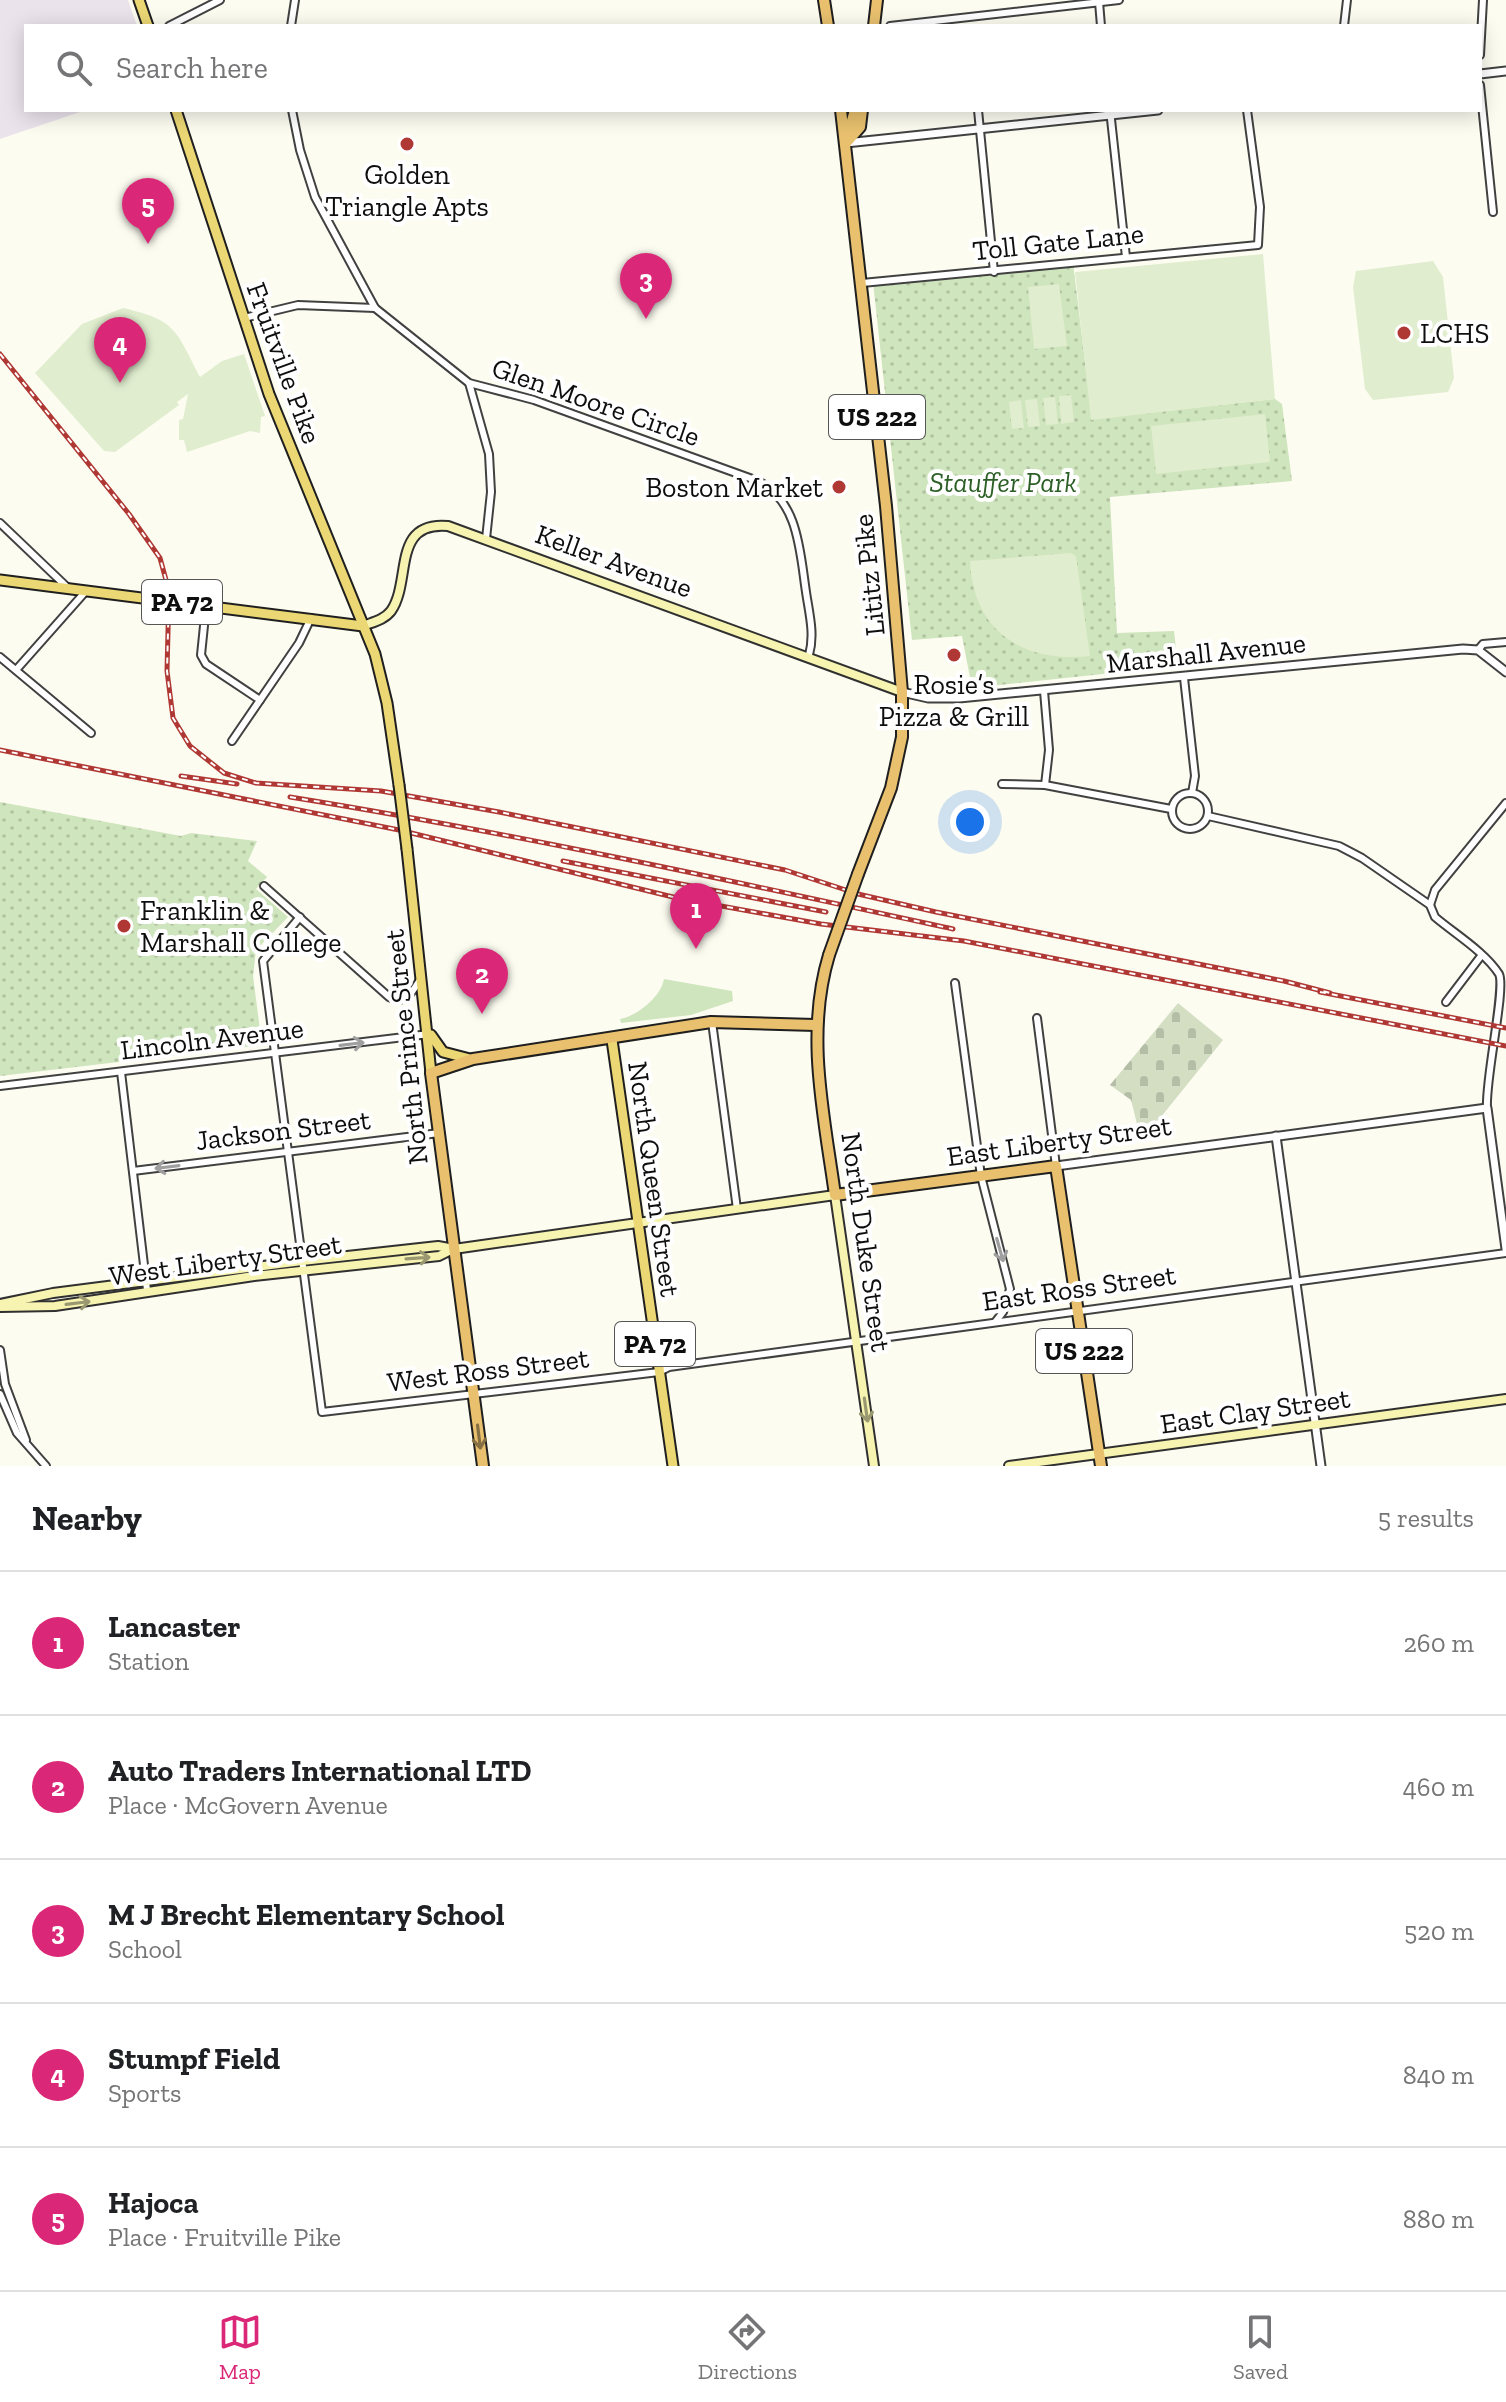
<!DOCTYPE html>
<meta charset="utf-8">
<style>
:root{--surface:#fff;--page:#f2f2f2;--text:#202124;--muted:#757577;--line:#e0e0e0;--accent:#db2777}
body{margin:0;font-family:"Zilla Slab",serif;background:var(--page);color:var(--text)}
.you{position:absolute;left:970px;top:822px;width:28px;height:28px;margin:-20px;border:6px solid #fff;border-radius:50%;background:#1a73e8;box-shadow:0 0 0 12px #1a73e833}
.badge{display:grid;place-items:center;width:52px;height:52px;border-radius:50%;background:var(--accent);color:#fff;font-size:26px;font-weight:700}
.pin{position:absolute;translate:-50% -66px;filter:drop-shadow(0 2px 4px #0008)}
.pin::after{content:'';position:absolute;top:42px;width:28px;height:24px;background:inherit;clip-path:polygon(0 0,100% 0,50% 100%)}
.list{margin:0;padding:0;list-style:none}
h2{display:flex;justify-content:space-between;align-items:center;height:104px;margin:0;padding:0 32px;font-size:34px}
h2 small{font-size:26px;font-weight:400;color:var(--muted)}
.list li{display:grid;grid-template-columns:52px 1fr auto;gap:24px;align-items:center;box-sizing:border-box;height:144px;padding:0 32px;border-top:2px solid var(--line)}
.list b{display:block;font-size:30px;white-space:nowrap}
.list p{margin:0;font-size:26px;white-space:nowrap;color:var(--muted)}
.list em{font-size:26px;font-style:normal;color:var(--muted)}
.icon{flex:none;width:44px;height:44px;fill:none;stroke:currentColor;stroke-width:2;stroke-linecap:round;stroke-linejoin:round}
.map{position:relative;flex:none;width:1506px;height:1466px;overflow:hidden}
.search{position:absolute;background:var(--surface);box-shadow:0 4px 20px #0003;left:24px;right:24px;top:24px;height:88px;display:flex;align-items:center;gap:20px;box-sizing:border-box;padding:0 28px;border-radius:0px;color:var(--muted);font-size:30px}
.sheet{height:824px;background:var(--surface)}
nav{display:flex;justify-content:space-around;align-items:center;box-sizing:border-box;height:112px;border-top:2px solid var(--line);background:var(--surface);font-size:22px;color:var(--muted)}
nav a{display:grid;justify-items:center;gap:4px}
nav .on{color:var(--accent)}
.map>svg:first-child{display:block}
</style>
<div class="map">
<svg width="1506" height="1466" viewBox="0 0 1506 1466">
<defs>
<pattern id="cemetery-stones" width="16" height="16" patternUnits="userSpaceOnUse" patternTransform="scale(2)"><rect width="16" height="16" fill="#d3dec3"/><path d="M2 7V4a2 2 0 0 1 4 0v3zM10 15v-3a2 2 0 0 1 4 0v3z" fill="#b4bda6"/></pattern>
<pattern id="park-dots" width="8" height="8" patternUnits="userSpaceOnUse" patternTransform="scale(2)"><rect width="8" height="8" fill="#cfe5bd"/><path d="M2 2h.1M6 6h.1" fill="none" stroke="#b1c3a1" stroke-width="1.8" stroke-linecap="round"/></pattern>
</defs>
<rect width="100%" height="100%" fill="#fdfcf1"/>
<!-- industrial -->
<polygon fill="#ebe3ec" points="0,0 128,0 137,26 26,26 26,110 86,110 0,139"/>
<!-- grass -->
<path fill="#cfe5bd" d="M664 979 732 991 733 1001 691 1015 621 1023 620 1019C637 1016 661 997 664 979Z"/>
<!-- cemetery -->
<polygon fill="url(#cemetery-stones)" points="1178,1003 1223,1040 1148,1133 1137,1124 1131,1100 1110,1085"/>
<!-- park -->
<g fill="url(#park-dots)">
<polygon points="1073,263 1092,419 1275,399 1282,404 1292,481 1110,497 1117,633 1174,631 1178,666 972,688 962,636 912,640 873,282"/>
<polygon points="0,802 181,836 191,833 257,841 248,861 267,877 256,889 288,917 256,950 253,976 262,1045 0,1076"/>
</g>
<!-- pitch -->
<g fill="#e0edce">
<polygon points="1263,254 1275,399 1091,420 1075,272"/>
<polygon points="1433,261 1443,277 1454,378 1448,392 1373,400 1365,389 1353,287 1356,271"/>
<polygon points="1059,284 1067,346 1034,349 1028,287"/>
<path d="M123 308C177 320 176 331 200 377L222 361 244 354 265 416 261 417 260 433 250 431 187 452 184 440H179V420L183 419 188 394 177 402 179 405 115 452 104 451 35 373 82 324Z"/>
<polygon points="1071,395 1074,422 1061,424 1059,396"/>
<polygon points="1055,397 1058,424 1046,425 1043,398"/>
<polygon points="1037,399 1040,426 1028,427 1025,400"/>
<polygon points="1021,400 1024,428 1012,429 1009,402"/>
<polygon points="1265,414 1270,462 1156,474 1151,426"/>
<path d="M1071 553 1076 556 1090 656C1023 663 973 632 970 561Z"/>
</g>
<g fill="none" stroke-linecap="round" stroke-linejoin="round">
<defs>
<g id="minor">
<polyline points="1099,2 1101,26"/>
<polyline points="169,26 220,0"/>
<polyline points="291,26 295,0"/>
<polyline points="890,26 1119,0"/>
<polyline points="1344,26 1347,0"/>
<polyline points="1480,55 1483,0"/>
<polyline points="1480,85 1493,212"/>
<path d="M292 110 300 150 315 197 375 308 469 383 534 400 758 481C799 501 800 553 806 592 809 613 815 634 809 655"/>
<polyline points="978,110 994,272"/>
<polyline points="1110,110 1126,257"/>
<polyline points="862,283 1258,245 1260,207 1247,110"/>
<polyline points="244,318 298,305 375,308"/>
<polyline points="469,383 489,454 491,492 486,539"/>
<polyline points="0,523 69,589"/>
<polyline points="206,606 201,655 206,664 260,700"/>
<polyline points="1478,650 1483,644 1506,642"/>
<polyline points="0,657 91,733"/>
<polyline points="16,670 86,591"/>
<polyline points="1184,678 1195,776 1192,793"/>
<polyline points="1044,691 1049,750 1045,785"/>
<polyline points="232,741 299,643 311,618"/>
<polyline points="1002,784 1045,785 1171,809"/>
<circle cx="1190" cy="811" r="18"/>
<path d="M1208 816 1339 846 1362 858 1430 905 1435 917C1455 934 1485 952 1499 974 1506 988 1485 1079 1487 1108"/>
<path d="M264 886 389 997C406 1006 413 991 421 978"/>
<polyline points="1430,905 1435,890 1506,803"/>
<polyline points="300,917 263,961 322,1412 659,1372 669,1367 1506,1253"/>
<polyline points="955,983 981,1176 1010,1289 1003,1312 996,1321"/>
<polyline points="1446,1002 1481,956"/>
<polyline points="1037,1018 1056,1166"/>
<polyline points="712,1022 737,1209"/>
<polyline points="121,1072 147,1290"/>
<polyline points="0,1086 429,1034"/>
<polyline points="133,1171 439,1133"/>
<polyline points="0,1350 5,1384 26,1440"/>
<polyline points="0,1394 17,1433 46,1466"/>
</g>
<g id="tertiary">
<polyline points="1480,74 1506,71"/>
<polyline points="846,143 1158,110"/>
<polyline points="902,692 928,698 959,698 1463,649 1478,650 1506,672"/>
<polyline points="1276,1136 1321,1466"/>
<polyline points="1056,1166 1487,1108 1506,1249"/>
</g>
<g id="secondary">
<path d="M363 626C373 622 384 620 391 611 412 581 391 521 448 526L902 692"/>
<polyline points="0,1304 53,1293 302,1261 438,1246 454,1249 835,1195 874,1466"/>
<polyline points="0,1307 55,1306 254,1276 439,1256 453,1249"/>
<polyline points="1009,1466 1506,1399"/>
</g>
<g id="primary">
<polyline points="139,0 148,26"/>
<polyline points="176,110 269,394 375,654 387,703 399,785"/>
<polyline points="0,580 363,626"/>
<polyline points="407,849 431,1073"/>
<polyline points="431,1035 443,1052 470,1059"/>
<polyline points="612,1040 673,1466"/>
</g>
<g id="trunk">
<polyline points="824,0 828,26"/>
<polyline points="874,26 877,0"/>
<polyline points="841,110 886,506 902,692 902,737 891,788 858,874"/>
<polyline points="847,138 855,110"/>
<polyline points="846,143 860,127 862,110"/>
<path d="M829 955C805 1034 824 1115 835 1195L1056 1166 1101 1466"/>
<polyline points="483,1466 431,1073 473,1059 711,1022 815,1025"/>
</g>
</defs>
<!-- minor casing -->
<use href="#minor" stroke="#414141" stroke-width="10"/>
<!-- tertiary casing -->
<use href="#tertiary" stroke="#414141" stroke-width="11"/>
<!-- secondary casing -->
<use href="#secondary" stroke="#303030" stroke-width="12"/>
<!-- primary casing -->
<use href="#primary" stroke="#1f1f1f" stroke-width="13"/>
<!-- trunk casing -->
<use href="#trunk" stroke="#1f1f1f" stroke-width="14"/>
<!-- minor -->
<use href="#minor" stroke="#fff" stroke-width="6"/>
<!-- tertiary -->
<use href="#tertiary" stroke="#fff" stroke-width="7"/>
<!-- secondary -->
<use href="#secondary" stroke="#f7f4b2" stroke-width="8"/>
<!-- primary -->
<use href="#primary" stroke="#ebd774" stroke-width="9"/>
<!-- trunk -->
<use href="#trunk" stroke="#e8c06e" stroke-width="10"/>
<defs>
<g id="rail">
<polyline points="0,354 129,514 160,558 169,591 167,671 173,718 190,746 224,773 256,783 381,791 499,812 785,870 858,894 936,912 1284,981 1330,993"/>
<polyline points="0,750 399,830 677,898 821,924 964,941 1506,1046"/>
<polyline points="181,776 237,784"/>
<path d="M290 797C513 833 732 881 953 929"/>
<polyline points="563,861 826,912"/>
<polyline points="1320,992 1506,1028"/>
</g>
</defs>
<!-- rail casing -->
<use href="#rail" stroke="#b03834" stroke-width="5"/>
<!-- rail -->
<use href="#rail" stroke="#fff" stroke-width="2" stroke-dasharray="6" stroke-linecap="butt"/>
<defs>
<polyline id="primary-bridge" points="399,785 407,849"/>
<polyline id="trunk-bridge" points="829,955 858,874"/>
</defs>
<!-- primary-bridge casing -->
<use href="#primary-bridge" stroke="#1f1f1f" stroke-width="13" stroke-linecap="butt"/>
<!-- trunk-bridge casing -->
<use href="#trunk-bridge" stroke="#1f1f1f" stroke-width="14" stroke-linecap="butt"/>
<!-- primary-bridge -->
<use href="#primary-bridge" stroke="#ebd774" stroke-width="9"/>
<!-- trunk-bridge -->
<use href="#trunk-bridge" stroke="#e8c06e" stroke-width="10"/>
</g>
<!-- one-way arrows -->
<defs><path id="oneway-shaft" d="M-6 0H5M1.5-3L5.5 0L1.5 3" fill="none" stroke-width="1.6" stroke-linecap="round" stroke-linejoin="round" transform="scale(2)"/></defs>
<g stroke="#9f9f9f">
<use href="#oneway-shaft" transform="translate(352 1044) rotate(-7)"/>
<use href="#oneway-shaft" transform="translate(167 1167) rotate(173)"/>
<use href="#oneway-shaft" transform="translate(1000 1250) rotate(74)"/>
</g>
<g stroke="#9a9870">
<use href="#oneway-shaft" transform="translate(418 1258) rotate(-4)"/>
<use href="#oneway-shaft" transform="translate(78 1303) rotate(-7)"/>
<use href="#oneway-shaft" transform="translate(866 1410) rotate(82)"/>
</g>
<use stroke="#867043" href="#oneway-shaft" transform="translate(479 1437) rotate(83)"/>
<!-- markers -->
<g fill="#b03834" stroke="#fff" stroke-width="3">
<circle cx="407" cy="144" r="8"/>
<circle cx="1404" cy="333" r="8"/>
<circle cx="839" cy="487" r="8"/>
<circle cx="954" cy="655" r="8"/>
<circle cx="124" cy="926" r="8"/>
</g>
<g text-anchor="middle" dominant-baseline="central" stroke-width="8" stroke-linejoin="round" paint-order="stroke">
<!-- shield labels -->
<g fill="#fff" stroke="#565656" stroke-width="2">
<rect x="829" y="395" width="96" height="44" rx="6"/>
<rect x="142" y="580" width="80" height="44" rx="6"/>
<rect x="615" y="1322" width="80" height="44" rx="6"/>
<rect x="1036" y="1329" width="96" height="44" rx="6"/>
</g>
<g font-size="26" font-weight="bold" fill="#0e0e0e">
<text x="877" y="417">US 222</text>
<text x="182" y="602">PA 72</text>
<text x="655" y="1344">PA 72</text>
<text x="1084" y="1351">US 222</text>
</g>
<!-- poi labels -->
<g font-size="28" fill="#0e0e0e" stroke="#fff">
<text x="407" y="174">Golden<tspan x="407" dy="32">Triangle Apts</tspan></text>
<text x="1420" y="333" text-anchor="start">LCHS</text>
<text x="823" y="487" text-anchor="end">Boston Market</text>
<text x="954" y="684">Rosie’s<tspan x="954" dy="32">Pizza &amp; Grill</tspan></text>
<text x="140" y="910" text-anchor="start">Franklin &amp;<tspan x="140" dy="32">Marshall College</tspan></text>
</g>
<!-- street labels -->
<g font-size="28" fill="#0e0e0e" stroke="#fff">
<text transform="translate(1058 242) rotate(-6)">Toll Gate Lane</text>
<text transform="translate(284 363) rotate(70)">Fruitville Pike</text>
<text transform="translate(596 402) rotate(19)">Glen Moore Circle</text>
<text transform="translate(614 561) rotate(20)">Keller Avenue</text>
<text transform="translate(869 575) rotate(-96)">Lititz Pike</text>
<text transform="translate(1206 653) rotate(-6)">Marshall Avenue</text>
<text transform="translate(212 1039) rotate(-7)">Lincoln Avenue</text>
<text transform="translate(406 1047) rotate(-96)">North Prince Street</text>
<text transform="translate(283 1130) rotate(-7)">Jackson Street</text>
<text transform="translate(1059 1141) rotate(-8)">East Liberty Street</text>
<text transform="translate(654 1179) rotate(82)">North Queen Street</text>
<text transform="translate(866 1242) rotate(82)">North Duke Street</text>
<text transform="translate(225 1260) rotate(-8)">West Liberty Street</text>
<text transform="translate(1079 1288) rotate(-8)">East Ross Street</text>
<text transform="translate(488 1370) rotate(-7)">West Ross Street</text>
<text transform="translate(1255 1411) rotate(-8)">East Clay Street</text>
</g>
<!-- park labels -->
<g font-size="28" font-style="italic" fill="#2c5f25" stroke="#fff">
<text x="1003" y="482">Stauffer Park</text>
</g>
</g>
</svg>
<div class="you"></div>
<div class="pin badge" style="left:696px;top:949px">1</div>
<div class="pin badge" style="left:482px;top:1014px">2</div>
<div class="pin badge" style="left:646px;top:319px">3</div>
<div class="pin badge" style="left:120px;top:383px">4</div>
<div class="pin badge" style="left:148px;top:244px">5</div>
<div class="search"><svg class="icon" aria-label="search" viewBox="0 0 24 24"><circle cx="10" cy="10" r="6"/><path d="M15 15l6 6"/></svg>Search here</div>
</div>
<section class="sheet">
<h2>Nearby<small>5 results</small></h2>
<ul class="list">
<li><span class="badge">1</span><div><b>Lancaster</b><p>Station</p></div><em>260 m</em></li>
<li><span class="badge">2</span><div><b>Auto Traders International LTD</b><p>Place · McGovern Avenue</p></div><em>460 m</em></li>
<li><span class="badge">3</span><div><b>M J Brecht Elementary School</b><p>School</p></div><em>520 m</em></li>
<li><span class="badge">4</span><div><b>Stumpf Field</b><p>Sports</p></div><em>840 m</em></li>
<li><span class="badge">5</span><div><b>Hajoca</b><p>Place · Fruitville Pike</p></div><em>880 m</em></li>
</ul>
</section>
<nav>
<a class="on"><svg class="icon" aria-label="map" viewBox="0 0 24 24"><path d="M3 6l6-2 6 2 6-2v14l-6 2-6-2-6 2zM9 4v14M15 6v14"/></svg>Map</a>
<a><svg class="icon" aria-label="directions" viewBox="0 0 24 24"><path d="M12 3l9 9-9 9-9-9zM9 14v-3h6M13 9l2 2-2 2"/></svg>Directions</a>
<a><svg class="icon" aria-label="saved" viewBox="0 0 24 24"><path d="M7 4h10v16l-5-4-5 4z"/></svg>Saved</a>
</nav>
